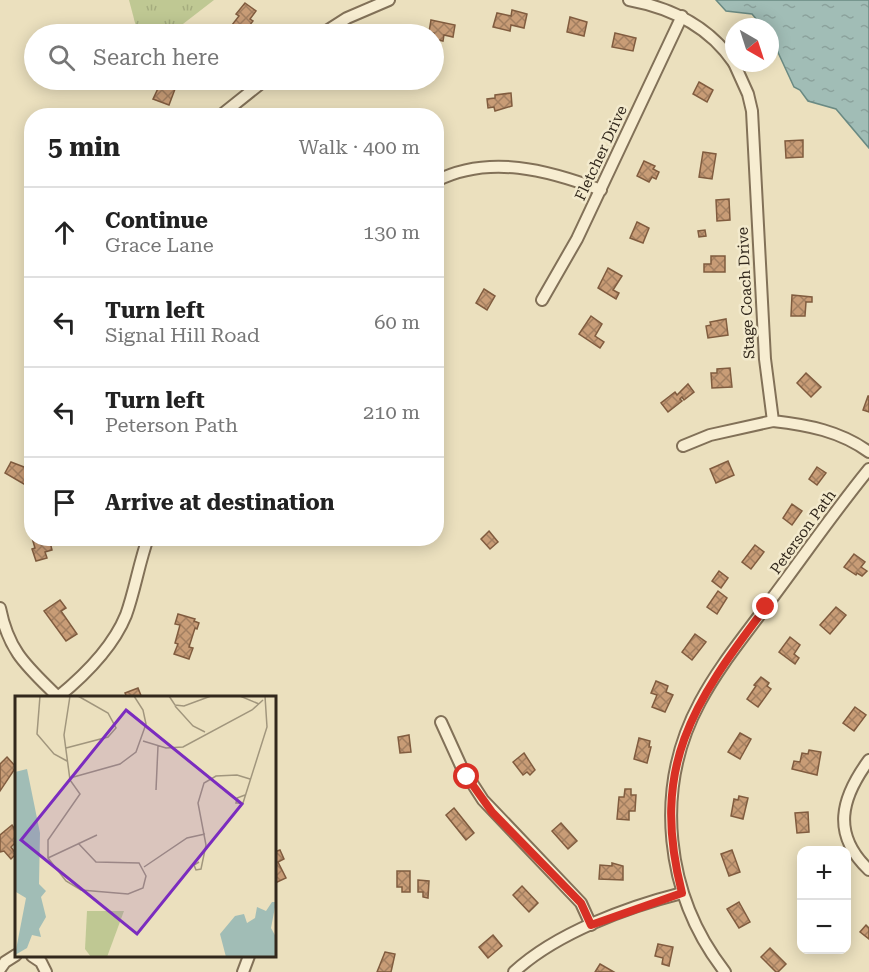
<!DOCTYPE html>
<meta charset="utf-8">
<style>
:root{--surface:#fff;--page:#f2f2f2;--text:#222;--muted:#767676;--line:#e0e0e0}
body{margin:0;font-family:"Roboto Serif",serif;background:var(--page);color:var(--text)}
.controls{position:absolute;right:18px;bottom:18px;display:grid;overflow:hidden;border-radius:12px;box-shadow:0 3px 15px #0003}
.controls button{width:54px;height:54px;display:grid;place-items:center;padding:0;border:0;border-bottom:2px solid var(--line);background:var(--surface);color:var(--text);font:30px sans-serif}
.compass{position:absolute;left:725px;top:18px;width:54px;height:54px;border-radius:50%;background:var(--surface);box-shadow:0 3px 15px #0003;rotate:141deg}
.stop{position:absolute;width:18px;height:18px;margin:-14px;border:4px solid #d93025;border-radius:50%;background:#fff}
.stop.end{background:#d93025;border-color:#fff;box-shadow:0 2px 6px #0008}
.list{margin:0;padding:0;list-style:none}
h2{display:flex;justify-content:space-between;align-items:center;height:78px;margin:0;padding:0 24px;font-size:26px}
h2 small{font-size:20px;font-weight:400;color:var(--muted)}
.list li{display:grid;grid-template-columns:39px 1fr auto;gap:18px;align-items:center;box-sizing:border-box;height:90px;padding:0 24px;border-top:2px solid var(--line)}
.list b{display:block;font-size:22px;white-space:nowrap}
.list p{margin:0;font-size:20px;white-space:nowrap;color:var(--muted)}
.list em{font-size:20px;font-style:normal;color:var(--muted)}
.icon{flex:none;width:33px;height:33px;fill:none;stroke:currentColor;stroke-width:2;stroke-linecap:round;stroke-linejoin:round}
.map{position:relative;flex:none;width:869px;height:972px;overflow:hidden}
.search{position:absolute;background:var(--surface);box-shadow:0 3px 15px #0003;left:24px;top:24px;width:420px;height:66px;display:flex;align-items:center;gap:15px;box-sizing:border-box;padding:0 21px;border-radius:33px;color:var(--muted);font-size:22px}
.panel{position:absolute;background:var(--surface);box-shadow:0 3px 15px #0003;left:24px;top:108px;width:420px;height:438px;border-radius:24px}
.map>svg:first-child{display:block}
</style>
<div class="map">
<svg width="869" height="972" viewBox="0 0 869 972">
<defs>
<pattern id="park-tufts" width="24" height="20" patternUnits="userSpaceOnUse" patternTransform="scale(1.5)"><rect width="24" height="20" fill="#bfc893"/><path d="M3 7l-1-3M5 7V3M7 7l1-3M15 17l-1-3M17 17v-4M19 17l1-3" fill="none" stroke="#a5ac7e"/></pattern>
<pattern id="water-ripples" width="26" height="14" patternUnits="userSpaceOnUse" patternTransform="scale(1.5)"><rect width="26" height="14" fill="#a1bdb6"/><path d="M2 4q2-2 4 0t4 0M15 11q2-2 4 0t4 0" fill="none" stroke="#8ba29c"/></pattern>
<pattern id="building-cross-hatch" width="8" height="8" patternUnits="userSpaceOnUse" patternTransform="scale(1.5)"><rect width="8" height="8" fill="#c89c76"/><path d="M0 0l8 8M0 8l8-8" fill="none" stroke="#a37f60"/></pattern>
</defs>
<rect width="100%" height="100%" fill="#ebe0be"/>
<!-- park -->
<polygon fill="url(#park-tufts)" points="129,0 214,0 170,34 138,34"/>
<!-- water -->
<polygon fill="url(#water-ripples)" stroke="#6a8a83" stroke-width="1.5" points="716,0 869,0 869,148 836,109 808,101 800,90 794,87 770,35 770,27 763,27 752,14 726,11"/>
<!-- building -->
<g fill="url(#building-cross-hatch)" stroke="#805c3f" stroke-width="1.5">
<polygon points="245,3 256,11 250,19 253,21 243,34 225,34 239,16 236,14"/>
<polygon points="512,10 527,14 524,28 511,25 510,31 493,27 497,13 511,16"/>
<polygon points="570,17 587,22 584,36 567,32"/>
<polygon points="431,20 455,25 453,37 444,35 443,41 434,39 434,33 429,32"/>
<polygon points="615,33 636,38 633,51 612,47"/>
<polygon points="162,80 178,81 169,105 153,99"/>
<polygon points="699,82 713,90 707,102 693,94"/>
<polygon points="511,93 512,106 495,111 494,107 488,108 487,99 495,98 495,95"/>
<polygon points="803,140 803,157 786,158 785,141"/>
<polygon points="703,152 716,154 712,179 699,177"/>
<polygon points="644,161 655,166 653,169 659,172 656,179 652,177 649,182 637,176"/>
<polygon points="729,199 730,220 717,221 716,200"/>
<polygon points="637,222 649,228 643,243 630,238"/>
<polygon points="705,230 706,236 699,237 698,231"/>
<polygon points="711,256 725,256 725,272 704,272 704,264 711,264"/>
<polygon points="608,268 622,276 613,290 619,293 616,299 598,288"/>
<polygon points="484,289 495,296 487,310 476,303"/>
<polygon points="792,295 812,297 812,302 806,302 805,316 791,316"/>
<polygon points="591,316 602,324 595,336 604,342 600,348 579,334"/>
<polygon points="726,319 728,335 708,338 706,326 711,325 710,322"/>
<polygon points="730,368 732,387 712,388 711,373 717,373 717,369"/>
<polygon points="806,373 821,387 811,397 797,383"/>
<polygon points="688,384 694,392 684,400 682,397 680,399 682,401 668,412 661,403 675,392 677,395"/>
<polygon points="868,396 869,396 869,412 863,410"/>
<polygon points="728,461 734,475 716,483 710,469"/>
<polygon points="11,462 32,470 32,483 29,487 5,473"/>
<polygon points="817,467 826,473 817,485 809,479"/>
<polygon points="792,504 802,511 792,525 783,518"/>
<polygon points="489,531 498,542 490,549 481,539"/>
<polygon points="32,538 49,538 52,550 45,552 47,558 36,561 32,549 35,548"/>
<polygon points="755,545 764,552 751,569 742,562"/>
<polygon points="854,554 865,562 861,567 867,571 862,576 857,573 856,575 844,567"/>
<polygon points="719,571 728,578 721,588 712,581"/>
<polygon points="718,591 727,598 717,614 707,607"/>
<polygon points="60,600 66,608 61,611 77,634 66,641 44,611"/>
<polygon points="836,607 846,615 830,634 820,625"/>
<polygon points="178,614 195,619 194,621 199,623 197,629 195,628 189,647 193,648 189,659 174,654 178,644 175,643 180,625 175,624"/>
<polygon points="695,634 706,642 692,660 682,652"/>
<polygon points="790,637 800,645 794,654 799,658 795,664 779,652"/>
<polygon points="761,677 769,683 767,686 771,689 758,707 747,699 756,686 754,685"/>
<polygon points="656,681 668,686 666,692 673,695 665,712 652,707 657,695 651,693"/>
<polygon points="138,688 142,698 127,698 125,693"/>
<polygon points="855,707 866,715 854,731 843,723"/>
<polygon points="740,733 751,739 740,759 728,752"/>
<polygon points="409,735 411,752 400,753 398,737"/>
<polygon points="639,738 650,741 649,747 651,747 647,763 634,759"/>
<polygon points="809,750 821,752 817,775 792,769 794,761 800,762 802,753 808,754"/>
<polygon points="524,753 535,770 530,775 527,772 523,775 513,762"/>
<polygon points="7,757 16,767 0,791 0,764"/>
<polygon points="625,789 631,789 631,795 636,795 635,811 629,811 629,820 617,819 619,797 624,797"/>
<polygon points="739,796 748,798 743,819 731,816 734,799 738,800"/>
<polygon points="454,808 474,833 466,840 446,815"/>
<polygon points="808,812 809,832 797,833 795,813"/>
<polygon points="561,823 577,841 568,849 552,831"/>
<polygon points="12,825 16,831 16,842 11,847 16,854 11,859 4,851 0,852 0,835"/>
<polygon points="280,850 284,859 278,862 286,878 275,883 274,852"/>
<polygon points="732,850 740,872 729,876 721,854"/>
<polygon points="612,863 623,866 623,880 599,879 600,865 612,866"/>
<polygon points="397,871 410,871 410,892 402,892 402,887 397,887"/>
<polygon points="418,880 429,881 428,898 423,897 423,892 418,892"/>
<polygon points="522,886 538,903 529,912 513,895"/>
<polygon points="739,902 750,922 739,928 727,909"/>
<polygon points="866,925 869,928 869,939 860,932"/>
<polygon points="493,935 502,946 488,958 479,947"/>
<polygon points="658,944 673,947 669,966 662,964 663,958 655,956"/>
<polygon points="770,948 786,964 778,972 776,972 761,957"/>
<polygon points="385,952 395,954 391,972 377,972"/>
<polygon points="600,964 614,972 595,972"/>
</g>
<g fill="none" stroke-linecap="round" stroke-linejoin="round">
<defs>
<g id="street">
<path d="M629 0C672 8 709 26 734 63"/>
<polyline points="322,34 347,18 389,0"/>
<path d="M734 63 748 94 752 111 765 359 773 421C808 425 840 431 869 452"/>
<polyline points="220,116 265,80"/>
<path d="M436 181C489 154 548 170 601 190"/>
<polyline points="542,300 577,239 682,16"/>
<polyline points="683,446 710,435 773,421"/>
<path d="M0 608C9 653 28 667 59 698"/>
<path d="M58 697C85 675 113 647 126 615 135 590 139 563 148 538"/>
<polyline points="441,722 461,766 483,800 581,903 591,925"/>
<path d="M869 760C841 798 831 834 869 870"/>
<polyline points="32,956 41,962 46,972"/>
<polyline points="0,969 5,962 16,955"/>
<polyline points="243,972 249,956"/>
<path d="M514 972C556 933 627 907 682 893"/>
<path d="M725 972C665 895 653 789 700 702 719 666 746 634 770 601 803 557 834 512 869 469"/>
</g>
</defs>
<!-- street casing -->
<use href="#street" stroke="#827158" stroke-width="14"/>
<!-- street -->
<use href="#street" stroke="#f7edd1" stroke-width="10"/>
</g>
<g fill="none" stroke-linecap="round" stroke-linejoin="round">
<!-- route -->
<path stroke="#d93025" stroke-width="8" d="M467 777 492 812 581 903 591 925 682 893C650 767 692 704 766 607"/>
</g>
<g text-anchor="middle" dominant-baseline="central" stroke-width="5" stroke-linejoin="round" paint-order="stroke">
<!-- street labels -->
<g font-size="15" fill="#32281c" stroke="#f3eacd">
<text transform="translate(601 153) rotate(-65)">Fletcher Drive</text>
<text transform="translate(746 293) rotate(-93)">Stage Coach Drive</text>
<text transform="translate(803 532) rotate(-54)">Peterson Path</text>
</g>
</g>
<!-- overview -->
<g transform="translate(15 696)">
<rect width="261" height="261" fill="#ebe0be"/>
<path d="M72 215H109L92 261H76L70 253Z" fill="#bfc893"/>
<path d="M12 73 25 137 24 188 31 195 26 201 31 221 24 233 26 241 17 239 12 252 0 259 11 202 1 196 0 76ZM257 206H261L256 232 261 241 260 261H211L205 238 220 220 229 218 232 227 240 222 242 211 251 215Z" fill="#a1bdb6"/>
<path fill="none" stroke="#a1967d" stroke-width="1.5" d="M25 0 22 38 39 58 52 65M55 0 49 39 55 84 65 98 33 144V162L51 185 66 194 113 198 128 192 131 180 124 167 81 166 63 147M154 0 160 9 169 10 196 0M225 0 244 8M160 10 178 30 190 36M128 45 151 52 168 51 237 14 248 4M51 52 93 41 101 32 93 17 63 0M55 82 105 68 121 56 131 28 128 14 119 0M141 94 143 50M230 99 222 102 221 107H228L252 31 250 0M33 162 82 139M184 166 179 169 181 174 186 173 191 149 183 107 189 87 201 80 222 79 235 83M129 171 172 142 190 138"/>
<path fill="#7b2cbf" fill-opacity="0.15" stroke="#7b2cbf" stroke-width="3" d="M111 14 227 108 122 238 6 144Z"/>
<rect width="261" height="261" fill="none" stroke="#32281c" stroke-width="3"/>
</g>
</svg>
<div class="controls">
<button>+</button>
<button>−</button>
</div>
<svg class="compass" viewBox="-18 -18 36 36"><path d="M0-13l5 13h-10z" fill="#e53935"/><path d="M0 13l5-13h-10z" fill="#767676"/></svg>
<div class="stop" style="left:467px;top:777px"></div>
<div class="stop end" style="left:766px;top:607px"></div>
<div class="search"><svg class="icon" aria-label="search" viewBox="0 0 24 24"><circle cx="10" cy="10" r="6"/><path d="M15 15l6 6"/></svg>Search here</div>
<section class="panel">
<h2>5 min<small>Walk · 400 m</small></h2>
<ul class="list">
<li><svg class="icon" aria-label="ahead" viewBox="0 0 24 24"><path d="M12 20V5M6 11l6-6 6 6"/></svg><div><b>Continue</b><p>Grace Lane</p></div><em>130 m</em></li>
<li><svg class="icon" aria-label="left" viewBox="0 0 24 24"><path d="M17 20v-9H6M10 6l-5 5 5 5"/></svg><div><b>Turn left</b><p>Signal Hill Road</p></div><em>60 m</em></li>
<li><svg class="icon" aria-label="left" viewBox="0 0 24 24"><path d="M17 20v-9H6M10 6l-5 5 5 5"/></svg><div><b>Turn left</b><p>Peterson Path</p></div><em>210 m</em></li>
<li><svg class="icon" aria-label="arrive" viewBox="0 0 24 24"><path d="M6 21V4h12l-3 4 3 4H6"/></svg><div><b>Arrive at destination</b></div></li>
</ul>
</section>
</div>
